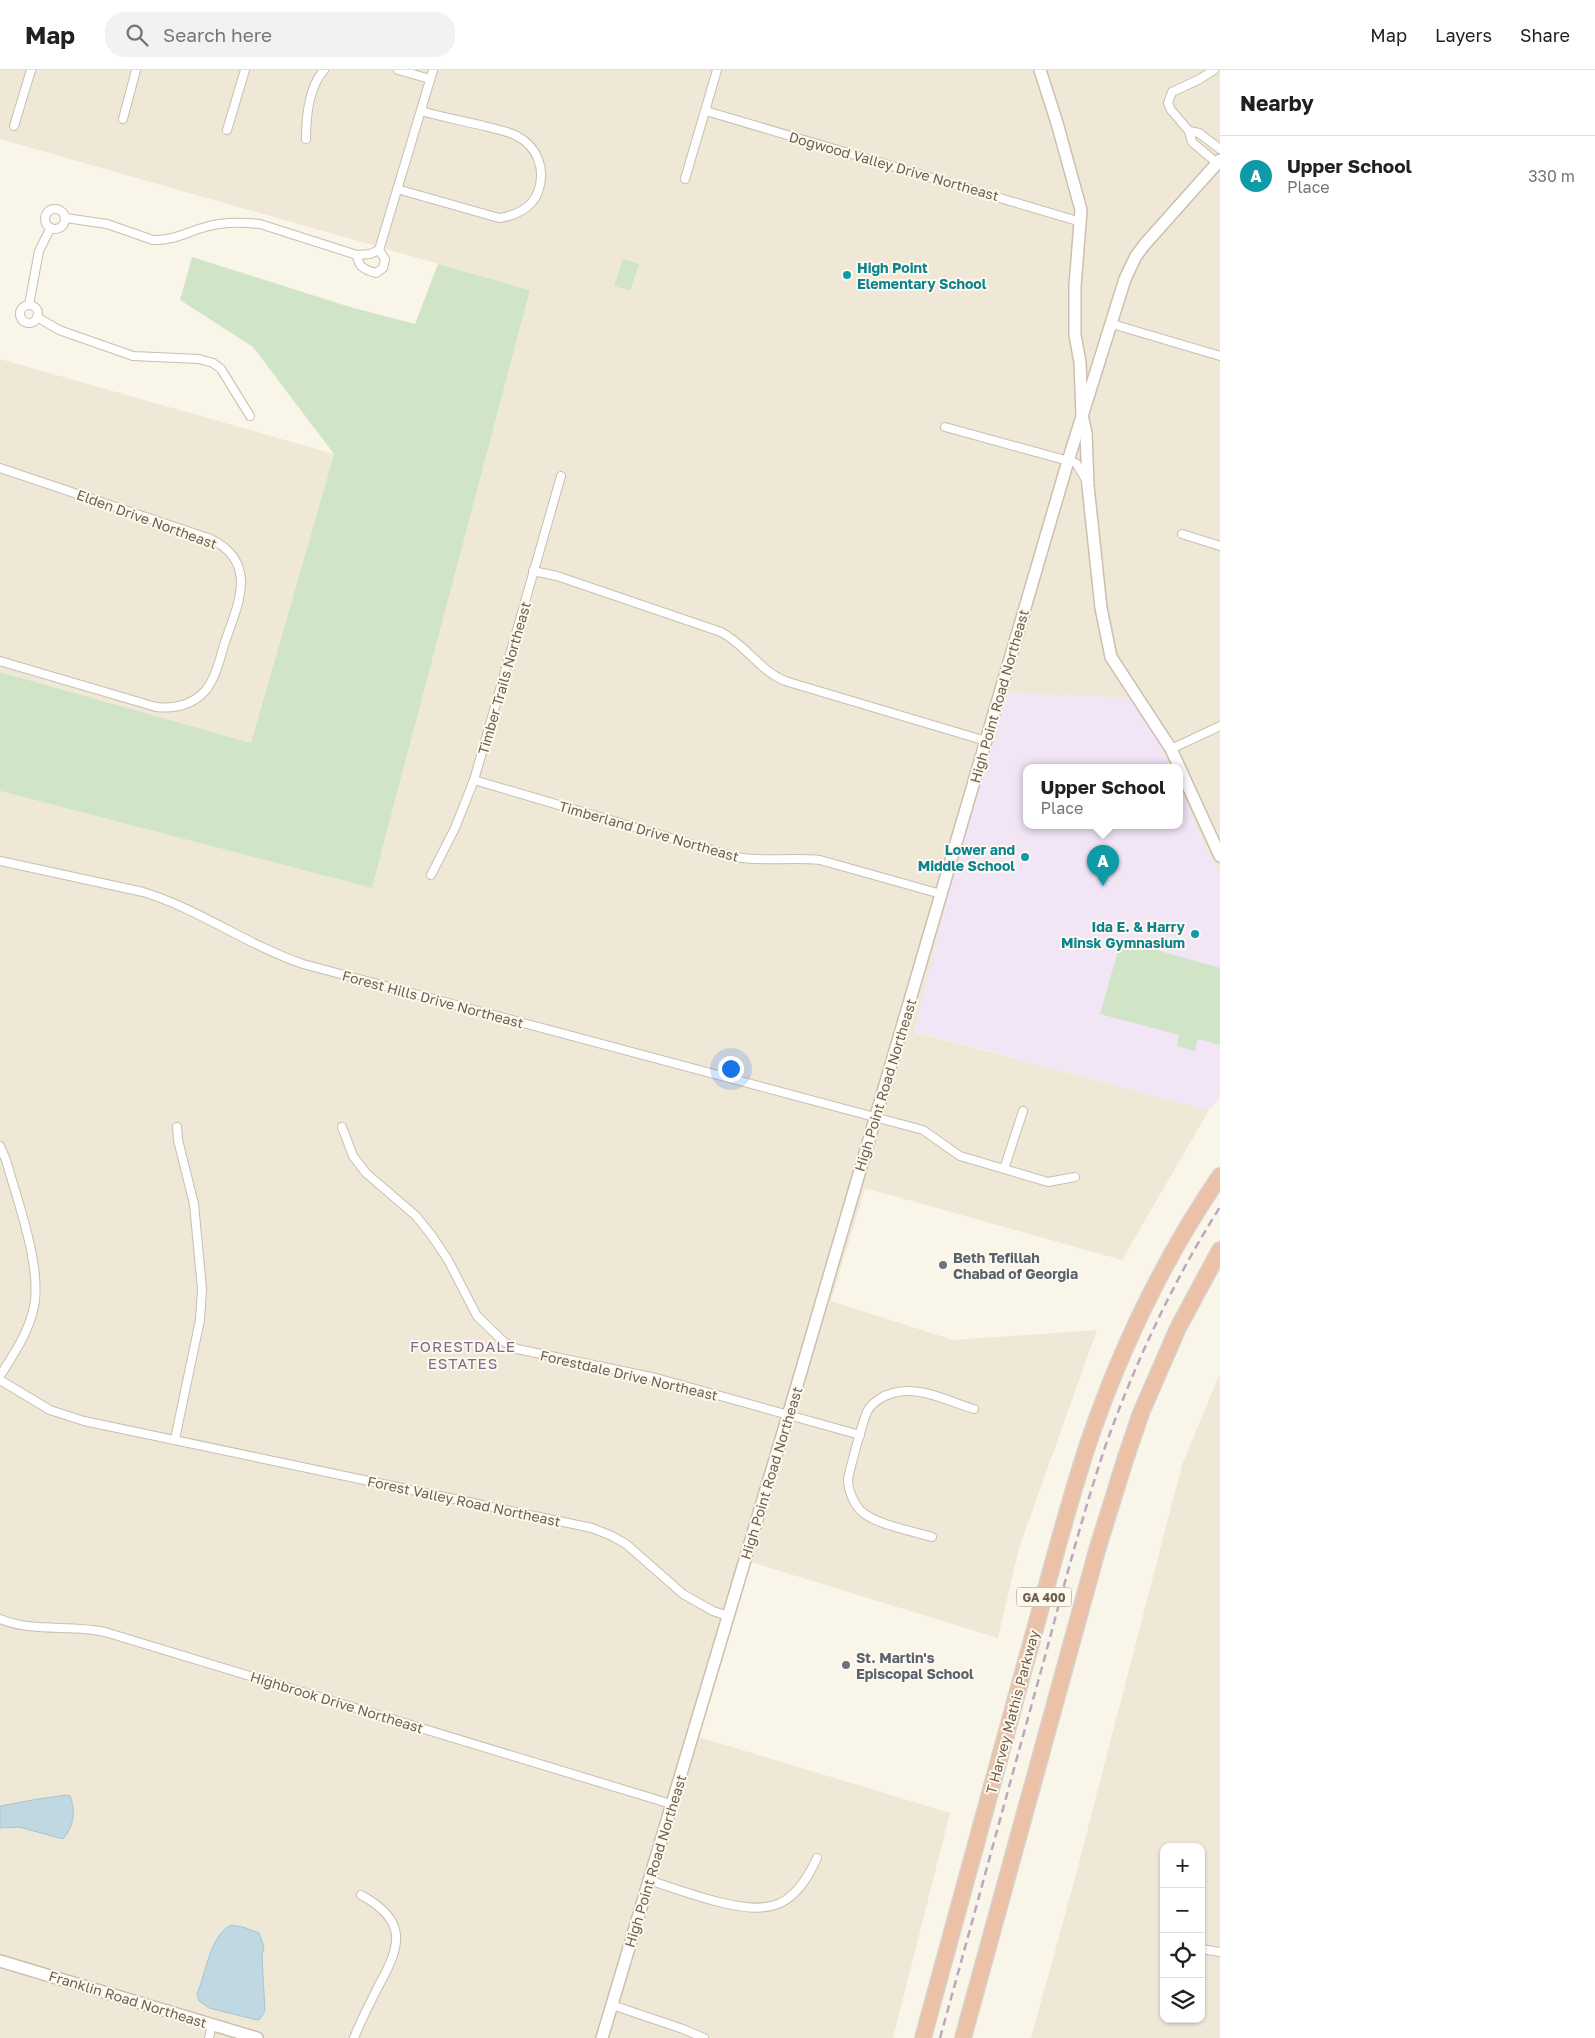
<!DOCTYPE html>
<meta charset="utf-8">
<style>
:root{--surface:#fff;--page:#f2f2f2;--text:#202124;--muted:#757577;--line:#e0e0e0;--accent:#0b8043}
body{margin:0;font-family:"Golos Text",sans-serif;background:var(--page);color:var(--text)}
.controls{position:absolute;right:15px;bottom:15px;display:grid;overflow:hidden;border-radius:10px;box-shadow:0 1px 4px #0004}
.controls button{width:45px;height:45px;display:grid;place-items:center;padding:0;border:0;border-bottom:1px solid var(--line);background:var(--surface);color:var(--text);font:25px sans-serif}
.you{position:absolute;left:730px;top:998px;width:18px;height:18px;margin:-12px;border:4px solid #fff;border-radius:50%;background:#1a73e8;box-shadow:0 0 0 8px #1a73e833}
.badge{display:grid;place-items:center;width:32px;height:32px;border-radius:50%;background:var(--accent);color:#fff;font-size:16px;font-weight:700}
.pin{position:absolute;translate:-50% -41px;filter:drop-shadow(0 1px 2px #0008)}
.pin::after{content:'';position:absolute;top:26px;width:18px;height:15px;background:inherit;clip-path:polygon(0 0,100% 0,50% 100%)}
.popup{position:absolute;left:1023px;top:694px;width:160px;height:65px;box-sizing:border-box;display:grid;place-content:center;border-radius:10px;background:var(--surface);filter:drop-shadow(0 1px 4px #0005);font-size:16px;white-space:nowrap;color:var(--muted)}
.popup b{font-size:19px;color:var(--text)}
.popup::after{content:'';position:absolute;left:50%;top:100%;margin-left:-10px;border:10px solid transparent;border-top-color:var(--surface)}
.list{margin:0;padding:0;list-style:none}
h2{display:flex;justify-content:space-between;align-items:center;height:65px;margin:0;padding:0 20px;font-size:21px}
h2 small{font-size:16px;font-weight:400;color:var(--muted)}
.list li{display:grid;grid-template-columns:32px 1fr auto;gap:15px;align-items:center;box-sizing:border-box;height:80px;padding:0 20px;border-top:1px solid var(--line)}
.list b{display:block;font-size:19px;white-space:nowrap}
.list p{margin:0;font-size:16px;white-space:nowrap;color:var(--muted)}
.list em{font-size:16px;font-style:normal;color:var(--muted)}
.icon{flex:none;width:28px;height:28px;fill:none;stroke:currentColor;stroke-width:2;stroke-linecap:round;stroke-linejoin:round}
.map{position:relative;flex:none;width:1220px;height:1968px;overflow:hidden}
header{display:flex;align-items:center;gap:30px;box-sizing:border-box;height:70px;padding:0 25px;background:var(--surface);border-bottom:1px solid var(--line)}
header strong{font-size:24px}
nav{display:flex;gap:28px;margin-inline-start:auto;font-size:18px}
.search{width:350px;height:45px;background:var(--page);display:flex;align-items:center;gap:12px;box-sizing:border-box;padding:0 18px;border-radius:20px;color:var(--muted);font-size:19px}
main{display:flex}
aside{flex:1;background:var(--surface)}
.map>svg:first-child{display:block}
</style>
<header>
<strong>Map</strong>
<div class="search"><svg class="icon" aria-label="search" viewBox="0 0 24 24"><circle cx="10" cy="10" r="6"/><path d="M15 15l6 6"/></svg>Search here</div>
<nav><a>Map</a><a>Layers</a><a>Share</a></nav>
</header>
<main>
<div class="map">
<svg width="1220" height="1968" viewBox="0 0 1220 1968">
<rect width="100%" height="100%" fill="#f9f5e8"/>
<!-- residential -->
<g fill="#f0e8d7" fill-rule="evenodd">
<polygon points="0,0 1220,0 1220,804 1205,776 1179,716 1179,697 1171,697 1138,628 1000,623 915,962 1209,1040 1122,1190 865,1118 831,1231 953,1270 1097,1260 1019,1478 998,1568 751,1492 699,1667 950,1743 893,1968 0,1968 0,721 372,818 530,220 0,69"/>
<polygon points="0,289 334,384 251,674 0,602"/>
<path d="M1220 1303V1968H1031L1074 1812 1182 1395ZM1164 1777H1201V1949H1164Z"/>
</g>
<!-- education -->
<polygon fill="#f2e5f6" points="1000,623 1138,628 1171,697 1027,697 1027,755 1179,755 1179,716 1205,776 1220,804 1220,1027 1209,1040 914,961"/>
<!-- green -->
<g fill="#d0e5c8">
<polygon points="192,187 350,237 415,254 438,194 530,220 372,818 0,721 0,602 251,673 334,384 253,277 180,230"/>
<polygon points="623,189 639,194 630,221 614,216"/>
<polygon points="1121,870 1220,898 1220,975 1198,969 1195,981 1177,976 1179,965 1100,944"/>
</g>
<!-- water -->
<g fill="#bfd8e1" stroke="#a6c5d1">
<path d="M66 1725 70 1726C76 1740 74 1757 63 1769L19 1757 0 1758V1736L38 1729Z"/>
<path d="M231 1855 243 1857 259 1863 264 1876 262 1886 265 1941 260 1949 257 1950 209 1938 199 1931 197 1924C206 1903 210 1865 231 1855Z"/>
</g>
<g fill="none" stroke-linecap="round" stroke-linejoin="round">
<defs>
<g id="street">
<polyline points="398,0 430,9"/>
<polyline points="1214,0 1198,10 1172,22 1168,33 1171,40 1189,61 1192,72 1217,93"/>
<polyline points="706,41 1081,152"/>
<polyline points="123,49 136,0"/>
<polyline points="14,56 31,0"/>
<polyline points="227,60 245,0"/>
<polyline points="1189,61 1199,63 1220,79"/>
<path d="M306 69C306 47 309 17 324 0"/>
<polyline points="685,109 717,0"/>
<path d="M397 119 499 148C515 146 532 138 538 122 546 100 538 77 517 66 508 61 495 59 484 56 463 51 442 47 421 41"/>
<circle cx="55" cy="149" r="10"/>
<path d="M66 148 107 154 153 170C172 171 185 163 202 158 220 152 241 152 260 154L357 185 370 184 379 180"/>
<polyline points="379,180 433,0"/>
<path d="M357 185C358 197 365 200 376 203L383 198 385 189 379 180"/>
<polyline points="29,235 39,181 50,159"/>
<circle cx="29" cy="244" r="9"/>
<polyline points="37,247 59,260 133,286 199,289 213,293 221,299 250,346"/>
<polyline points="1112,254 1220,286"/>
<polyline points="945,357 1076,393 1086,410"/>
<path d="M0 398 211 469C259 493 238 534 225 572 220 588 216 608 205 621 192 635 175 639 156 637L0 591"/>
<polyline points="1182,464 1220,476"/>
<path d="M533 501 557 506 721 562C746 575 759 600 785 611L986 671"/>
<polyline points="1171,679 1220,656"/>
<path d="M474 710 735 787C764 792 791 787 820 790L941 824"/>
<path d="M0 791 143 822C199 839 247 875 303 894L923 1060 960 1086 1048 1112 1075 1107"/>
<polyline points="431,805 455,758 474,710 561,406"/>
<polyline points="342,1057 353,1086 366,1103 416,1146 432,1166 448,1190 477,1246 504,1272 517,1279 656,1308 860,1365"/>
<path d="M0 1076 6 1090C17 1130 44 1201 33 1241 27 1265 13 1285 0 1306"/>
<polyline points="1004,1099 1023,1041"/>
<polyline points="0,1310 50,1340 84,1351 592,1458 612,1466 626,1474 683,1524 713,1541 728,1546"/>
<polyline points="175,1369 200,1250 202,1219 194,1134 178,1070 177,1057"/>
<path d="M932 1467C913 1461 876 1455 861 1441 854 1434 848 1420 848 1410 849 1402 864 1346 868 1340 873 1332 884 1325 893 1323 919 1315 950 1332 974 1339"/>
<path d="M0 1549C34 1563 70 1554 105 1562L671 1734"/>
<path d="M649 1810C672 1818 695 1826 719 1832 771 1845 794 1838 817 1788"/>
<polyline points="1201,1879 1220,1882"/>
<polyline points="612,1935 683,1959 704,1968"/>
<polyline points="209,1968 212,1954"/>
<path d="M354 1968C361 1950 370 1933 379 1915 402 1874 407 1850 361 1825"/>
</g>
<g id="secondary">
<polyline points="1040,0 1057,53 1081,140 1075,216 1075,265 1080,292 1082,345 1086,363 1088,416 1101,538 1111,587 1171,679 1220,786"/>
<polyline points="0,1891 257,1968"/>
<polyline points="602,1968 788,1346 1068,391 1125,209 1136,186 1145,174 1220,90"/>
</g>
<g id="highway">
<path d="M923 1968C957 1844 991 1720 1025 1595 1046 1521 1064 1447 1088 1374 1120 1280 1164 1188 1220 1106"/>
<polyline points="963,1968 1098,1477 1126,1387 1141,1343 1178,1258 1220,1180"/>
</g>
</defs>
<!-- street casing -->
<use href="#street" stroke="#cabeaf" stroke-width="10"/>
<!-- secondary casing -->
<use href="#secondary" stroke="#ccbfad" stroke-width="14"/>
<!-- highway casing -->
<use href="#highway" stroke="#d7d2ce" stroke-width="18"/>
<!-- street -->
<use href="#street" stroke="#fff" stroke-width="8"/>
<!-- secondary -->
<use href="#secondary" stroke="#fff" stroke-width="11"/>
<!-- highway -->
<use href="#highway" stroke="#ebc1a7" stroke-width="15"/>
<!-- rail -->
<path stroke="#b9a8c2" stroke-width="2.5" stroke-dasharray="8 5" stroke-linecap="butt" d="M940 1968C974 1846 1007 1723 1041 1601 1061 1527 1080 1453 1104 1380 1134 1295 1172 1213 1220 1137"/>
</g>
<!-- markers -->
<g fill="#0f9aa8" stroke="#fdf9ee" stroke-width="2">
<circle cx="847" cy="205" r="5"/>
<circle cx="1025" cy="787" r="5"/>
<circle cx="1195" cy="864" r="5"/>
</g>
<g fill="#6b7280" stroke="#fdf9ee" stroke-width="2">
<circle cx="943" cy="1195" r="5"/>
<circle cx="846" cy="1595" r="5"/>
</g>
<g text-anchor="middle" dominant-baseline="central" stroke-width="4" stroke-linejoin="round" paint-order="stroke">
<!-- shield labels -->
<rect fill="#fdf9ee" stroke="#9a8d7f" stroke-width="1" x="1016.5" y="1517.5" width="55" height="19" rx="4"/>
<g font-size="12" font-weight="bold" fill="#705f4f">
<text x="1044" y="1527">GA 400</text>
</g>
<!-- street labels -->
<g font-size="14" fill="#705f4f" stroke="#fdf9ee">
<text transform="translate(894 96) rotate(16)">Dogwood Valley Drive Northeast</text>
<text transform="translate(147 449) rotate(20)">Elden Drive Northeast</text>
<text transform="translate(504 608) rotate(-74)">Timber Trails Northeast</text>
<text transform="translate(999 626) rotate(-74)">High Point Road Northeast</text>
<text transform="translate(649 761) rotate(16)">Timberland Drive Northeast</text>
<text transform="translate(433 929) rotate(15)">Forest Hills Drive Northeast</text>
<text transform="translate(885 1015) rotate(-73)">High Point Road Northeast</text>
<text transform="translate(629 1305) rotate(13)">Forestdale Drive Northeast</text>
<text transform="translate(771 1403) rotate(-73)">High Point Road Northeast</text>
<text transform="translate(464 1431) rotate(12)">Forest Valley Road Northeast</text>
<text transform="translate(337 1632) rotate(17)">Highbrook Drive Northeast</text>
<text transform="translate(1012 1642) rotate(-75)">T Harvey Mathis Parkway</text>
<text transform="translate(655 1791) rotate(-73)">High Point Road Northeast</text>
<text transform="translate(128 1929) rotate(17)">Franklin Road Northeast</text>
</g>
<!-- culture labels -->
<g font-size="14" font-weight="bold" fill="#0d838f" stroke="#fdf9ee" text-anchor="end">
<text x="857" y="197" text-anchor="start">High Point<tspan x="857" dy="16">Elementary School</tspan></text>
<text x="1015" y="779">Lower and<tspan x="1015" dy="16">Middle School</tspan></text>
<text x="1185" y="856">Ida E. &amp; Harry<tspan x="1185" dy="16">Minsk Gymnasium</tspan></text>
</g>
<!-- worship labels -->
<g font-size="14" font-weight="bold" fill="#5b616d" stroke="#fdf9ee" text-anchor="start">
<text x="953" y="1187">Beth Tefillah<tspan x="953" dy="16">Chabad of Georgia</tspan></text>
<text x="856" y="1587">St. Martin's<tspan x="856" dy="16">Episcopal School</tspan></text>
</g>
<!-- neighbourhood labels -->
<g font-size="15" letter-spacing="1" fill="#84678c" stroke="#fdf9ee">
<text x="463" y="1276">FORESTDALE<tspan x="463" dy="17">ESTATES</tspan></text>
</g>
</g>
</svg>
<div class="controls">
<button>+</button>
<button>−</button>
<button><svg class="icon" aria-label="locate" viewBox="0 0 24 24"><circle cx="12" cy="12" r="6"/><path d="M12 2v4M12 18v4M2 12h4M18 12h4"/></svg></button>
<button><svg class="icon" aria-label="layers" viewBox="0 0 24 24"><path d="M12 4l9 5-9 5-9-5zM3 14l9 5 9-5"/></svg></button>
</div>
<div class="you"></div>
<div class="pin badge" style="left:1103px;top:816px;background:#0f9aa8">A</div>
<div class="popup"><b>Upper School</b>Place</div>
</div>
<aside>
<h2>Nearby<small></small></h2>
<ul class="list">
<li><span class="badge" style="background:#0f9aa8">A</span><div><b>Upper School</b><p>Place</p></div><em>330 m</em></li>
</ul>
</aside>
</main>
